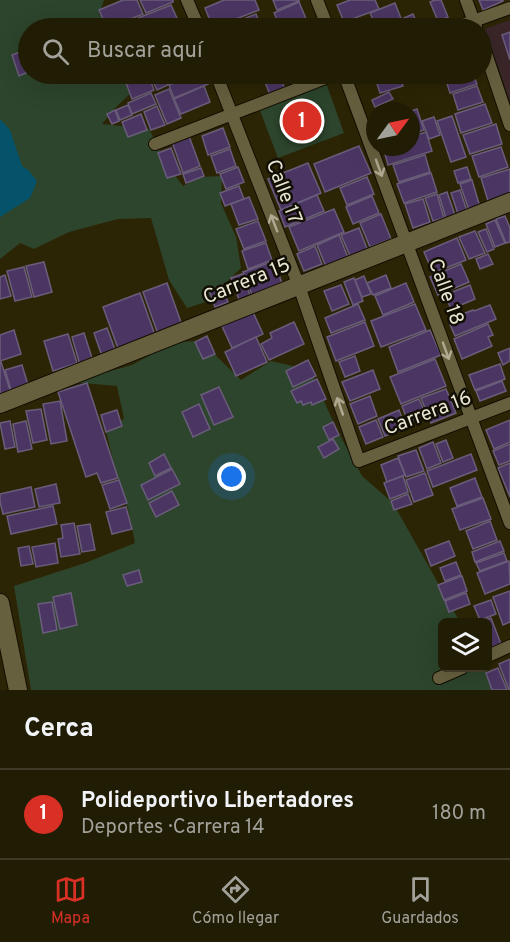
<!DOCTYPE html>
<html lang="es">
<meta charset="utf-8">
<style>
:root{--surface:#211c04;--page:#29250e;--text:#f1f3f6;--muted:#a2a19a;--line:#3e3a26;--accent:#d93025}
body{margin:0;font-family:Overpass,sans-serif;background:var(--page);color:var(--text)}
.controls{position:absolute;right:18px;bottom:18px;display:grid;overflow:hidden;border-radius:9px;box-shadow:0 6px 24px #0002}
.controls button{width:54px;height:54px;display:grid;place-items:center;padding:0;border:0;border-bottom:2px solid var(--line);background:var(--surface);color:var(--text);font:30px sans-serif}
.compass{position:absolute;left:366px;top:102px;width:54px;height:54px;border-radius:50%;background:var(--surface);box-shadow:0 6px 24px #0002;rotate:57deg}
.you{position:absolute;left:232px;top:477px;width:21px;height:21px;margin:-15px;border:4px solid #fff;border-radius:50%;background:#1a73e8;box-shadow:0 0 0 9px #1a73e833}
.badge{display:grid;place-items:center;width:39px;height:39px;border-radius:50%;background:var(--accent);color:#fff;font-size:20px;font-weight:700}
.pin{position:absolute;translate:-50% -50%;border:3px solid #fff;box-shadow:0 2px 6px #0006}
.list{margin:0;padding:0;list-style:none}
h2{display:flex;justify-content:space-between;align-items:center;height:78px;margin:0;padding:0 24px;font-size:26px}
h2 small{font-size:20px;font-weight:400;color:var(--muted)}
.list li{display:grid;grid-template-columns:39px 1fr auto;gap:18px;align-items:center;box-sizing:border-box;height:90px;padding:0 24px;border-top:2px solid var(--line)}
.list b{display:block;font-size:22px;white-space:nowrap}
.list p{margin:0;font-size:20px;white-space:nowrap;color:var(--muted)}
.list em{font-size:20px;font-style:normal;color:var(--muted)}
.icon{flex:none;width:33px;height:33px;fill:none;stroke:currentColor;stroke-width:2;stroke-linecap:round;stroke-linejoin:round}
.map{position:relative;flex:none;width:510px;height:690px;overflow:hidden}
.search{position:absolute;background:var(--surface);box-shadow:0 6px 24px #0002;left:18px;right:18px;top:18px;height:66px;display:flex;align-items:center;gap:15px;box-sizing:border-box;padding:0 21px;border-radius:33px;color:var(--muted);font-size:22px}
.sheet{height:168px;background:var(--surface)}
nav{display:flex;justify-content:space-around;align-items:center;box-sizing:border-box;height:84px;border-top:2px solid var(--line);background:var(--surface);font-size:16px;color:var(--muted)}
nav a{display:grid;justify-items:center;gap:3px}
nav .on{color:var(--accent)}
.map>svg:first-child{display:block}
</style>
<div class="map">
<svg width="510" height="690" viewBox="0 0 510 690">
<rect width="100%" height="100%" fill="#2c2505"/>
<!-- education -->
<polygon fill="#3a2629" points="510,20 510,102 485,29"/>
<!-- green -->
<g fill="#2d452c">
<polygon points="0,0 104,0 99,15 122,13 151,28 28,28 28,74 143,74 133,91 115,108 102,124 149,129 168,166 183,186 200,177 222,176 221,203 236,237 241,268 206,302 187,308 169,280 151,218 118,219 69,232 34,249 20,243 0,259"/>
<polygon points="326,83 344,133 278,158 259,108"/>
<polygon points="201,341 241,380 271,361 310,370 336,428 362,476 393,503 460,622 442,622 442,668 485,668 498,690 31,690 14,586 85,563 135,543 128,509 116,473 105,427 124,419 117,386 71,382 132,365 174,342"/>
</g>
<!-- water -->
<polygon fill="#04536b" points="0,119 10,130 22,166 28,170 37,181 30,198 0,217"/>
<!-- building -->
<g fill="#4b3663" stroke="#6a5d7b" stroke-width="1.5">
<polygon points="123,0 137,0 143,14 107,28 99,10"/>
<polygon points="140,0 173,0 173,2 146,13"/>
<polygon points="224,0 255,0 259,10 213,28 205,8"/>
<polygon points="273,0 299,0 299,1 277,10"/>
<polygon points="350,0 375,0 379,9 344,22 337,5"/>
<polygon points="435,0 441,0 448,17 438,21 430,2"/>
<polygon points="479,0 503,0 503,1 483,10"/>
<polygon points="299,2 307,21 288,28 281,28 274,13"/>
<polygon points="395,3 402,21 382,28 377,28 370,13"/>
<polygon points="171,5 177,18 151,28 142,28 138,18"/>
<polygon points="256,14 262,28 221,28"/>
<polygon points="413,14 419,28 408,28 404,18"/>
<polygon points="177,20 180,28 156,28"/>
<polygon points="510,32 510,60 502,35"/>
<polygon points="28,49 28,72 19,76 12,55"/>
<polygon points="148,74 154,90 132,99 126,83"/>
<polygon points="150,74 163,74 168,85 157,90"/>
<polygon points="164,74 194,74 169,84"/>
<polygon points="197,74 203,74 208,84 174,98 169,85"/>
<polygon points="262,74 279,74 285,89 270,95"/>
<polygon points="374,74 399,74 403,86 380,93"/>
<polygon points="411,74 439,74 414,82"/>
<polygon points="444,74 473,74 477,84 450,93"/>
<polygon points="204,86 210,102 181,114 174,99"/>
<polygon points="477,86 483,102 458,110 453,94"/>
<polygon points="169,89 181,118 167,124 155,95"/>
<polygon points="389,92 393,99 375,107 372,100"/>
<polygon points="151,93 156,104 132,114 128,103"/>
<polygon points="485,104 492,123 461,133 455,114"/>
<polygon points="128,105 132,115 120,120 116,110"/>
<polygon points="157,106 165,125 151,130 144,112"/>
<polygon points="417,109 424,130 411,134 411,111"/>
<polygon points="115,110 119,121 112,124 107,114"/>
<polygon points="141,114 147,130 128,137 122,122"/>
<polygon points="452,116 466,157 451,162 437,121"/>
<polygon points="434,117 440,135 429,139 422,121"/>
<polygon points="496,124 502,144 470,154 463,135"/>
<polygon points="223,128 230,147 208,155 202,136"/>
<polygon points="426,132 432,151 388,165 383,147 411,147 411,137"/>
<polygon points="189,136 200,166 183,173 172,142"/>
<polygon points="359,146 371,173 325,192 314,164"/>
<polygon points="501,147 508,167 479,177 472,156"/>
<polygon points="171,148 181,174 167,178 158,153"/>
<polygon points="230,149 236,166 217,173 211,156"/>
<polygon points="425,155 430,172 399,182 393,165"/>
<polygon points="308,163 321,193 281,210 268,179"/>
<polygon points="238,167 244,182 226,189 220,174"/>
<polygon points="467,167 471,179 458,183 454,171"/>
<polygon points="201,168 204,176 186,183 183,174"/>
<polygon points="510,169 510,197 489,204 481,178"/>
<polygon points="431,173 437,192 404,203 397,184"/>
<polygon points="367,177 374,194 347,205 340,188"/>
<polygon points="472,180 480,207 469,210 460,184"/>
<polygon points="239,186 244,199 225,206 220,193"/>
<polygon points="460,190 467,211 458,214 451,193"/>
<polygon points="447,192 455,215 446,218 439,195"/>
<polygon points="437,194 444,218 433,221 425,198"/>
<polygon points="317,195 324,211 285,227 279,211"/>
<polygon points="372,196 379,213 353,224 346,207"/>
<polygon points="249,197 258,219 239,225 231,204"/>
<polygon points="423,199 430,222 413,228 405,204"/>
<polygon points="334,209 344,232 299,251 289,227"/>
<polygon points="381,214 391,239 370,247 360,223"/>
<polygon points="505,216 510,228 510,242 506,243 496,219"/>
<polygon points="495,220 505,243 495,247 486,224"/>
<polygon points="258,221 266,241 244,249 236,229"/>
<polygon points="359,228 368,251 351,258 341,235"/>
<polygon points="486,229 494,249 487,252 478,232"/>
<polygon points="475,231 485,253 469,259 459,237"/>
<polygon points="339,235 349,260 327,269 317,245"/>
<polygon points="457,238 466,260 433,273 424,252"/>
<polygon points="266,243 272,260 248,269 242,251"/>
<polygon points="315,246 322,264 304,271 297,254"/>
<polygon points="488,254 493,264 480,269 476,259"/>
<polygon points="274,261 283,286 253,297 243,272"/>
<polygon points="44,262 52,292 34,297 26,266"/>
<polygon points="461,264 469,282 438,295 430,277"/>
<polygon points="24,267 32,297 15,301 7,271"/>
<polygon points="242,274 251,298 240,302 231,278"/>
<polygon points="5,275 11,296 0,299 0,277"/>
<polygon points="386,275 391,288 373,295 367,283"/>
<polygon points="364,276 371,294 362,297 355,280"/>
<polygon points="354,278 363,301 353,305 344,282"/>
<polygon points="167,283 182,325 158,334 143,292"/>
<polygon points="406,283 414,302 383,315 375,296"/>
<polygon points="222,285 228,302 215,307 209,290"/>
<polygon points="341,285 349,304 332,311 324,291"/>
<polygon points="470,285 475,299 451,309 445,295"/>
<polygon points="140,293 156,338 119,351 103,307"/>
<polygon points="358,304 365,320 331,333 325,318"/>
<polygon points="415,304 426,330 381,347 371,321"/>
<polygon points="490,305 496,319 455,336 448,320 473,310 474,311"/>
<polygon points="253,312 263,334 232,348 222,326"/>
<polygon points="294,322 304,344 269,360 261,344 272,338 270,333"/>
<polygon points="365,322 374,346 336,361 327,337"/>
<polygon points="488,324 493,335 488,337 492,346 462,359 454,339"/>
<polygon points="107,328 116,352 102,356 94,333"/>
<polygon points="14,330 21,354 0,361 0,335"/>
<polygon points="430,330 441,355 398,372 389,347"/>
<polygon points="84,333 93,361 80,365 72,337"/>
<polygon points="68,334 77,363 53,371 44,341"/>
<polygon points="207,336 215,354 203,359 195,342"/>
<polygon points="256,337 267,362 236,376 225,352"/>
<polygon points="510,348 510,361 503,365 498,353"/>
<polygon points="355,356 360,371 345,377 339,362"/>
<polygon points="435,359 446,386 401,404 390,377"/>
<polygon points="308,360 316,376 293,387 286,371"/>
<polygon points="0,362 1,362 11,393 0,396"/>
<polygon points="500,364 505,379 475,390 469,375"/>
<polygon points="22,365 28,385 11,390 5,370"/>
<polygon points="373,370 380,389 350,401 342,382"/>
<polygon points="317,379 326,399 312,405 311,402 303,405 301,401 297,403 291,391"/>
<polygon points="502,381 506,391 480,401 476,391"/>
<polygon points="87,383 118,478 101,483 97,473 86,477 58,392"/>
<polygon points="219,387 233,417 214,425 201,395"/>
<polygon points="446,389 456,413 431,423 421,398"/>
<polygon points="370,396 377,416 358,424 350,404"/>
<polygon points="419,399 426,415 408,422 402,406"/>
<polygon points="60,401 67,441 51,444 43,404"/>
<polygon points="199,404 210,429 193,437 182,412"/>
<polygon points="41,409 47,440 33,443 26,411"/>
<polygon points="117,410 122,426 106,432 101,415"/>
<polygon points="399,410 406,428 385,436 378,419"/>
<polygon points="376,420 383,437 366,444 359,427"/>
<polygon points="510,420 510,442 494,449 486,430"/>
<polygon points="10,421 15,447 5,449 0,423"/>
<polygon points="26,421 32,449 18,452 13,424"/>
<polygon points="333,422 339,435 329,440 323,427"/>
<polygon points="333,439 339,449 324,458 318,447"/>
<polygon points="446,440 453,458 443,462 436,444"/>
<polygon points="433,442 441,463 427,469 419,448"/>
<polygon points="510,444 510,461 499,465 493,451"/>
<polygon points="416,450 424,471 406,477 398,456"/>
<polygon points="164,454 171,468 155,476 149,463"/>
<polygon points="471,454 477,470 433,487 427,471"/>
<polygon points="398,458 405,475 387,482 381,465"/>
<polygon points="510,463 510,497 498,468"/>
<polygon points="172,469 180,484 148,500 141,485"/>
<polygon points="425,473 433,495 414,502 406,480"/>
<polygon points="403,476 408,492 390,499 384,483"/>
<polygon points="475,478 482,497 457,506 450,488"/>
<polygon points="119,480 127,503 110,509 102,485"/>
<polygon points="56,484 60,503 39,507 35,489"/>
<polygon points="31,487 35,507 3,514 0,502 0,494"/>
<polygon points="172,491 179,505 156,517 149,503"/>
<polygon points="408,494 412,504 394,510 391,501"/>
<polygon points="483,498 491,519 460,530 452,509"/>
<polygon points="53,506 57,524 11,534 7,516"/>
<polygon points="126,507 132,529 112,534 106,512"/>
<polygon points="490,521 497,540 473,549 466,531"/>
<polygon points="74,523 80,554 61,557 58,539 63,538 61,525"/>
<polygon points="90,524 95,550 82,552 77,526"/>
<polygon points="449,541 455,556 431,566 425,550"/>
<polygon points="500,541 504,551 475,562 472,552"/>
<polygon points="55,543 58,563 36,567 32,547"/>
<polygon points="29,546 33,564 21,566 18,548"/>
<polygon points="504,553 507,561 480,571 476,563"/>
<polygon points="509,561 510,584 485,594 477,573"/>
<polygon points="456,562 461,575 445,581 440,568"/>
<polygon points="139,570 142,582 127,586 123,575"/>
<polygon points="462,576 467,591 444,600 438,585"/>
<polygon points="510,591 510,622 503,625 493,597"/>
<polygon points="71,593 77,625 60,629 53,597"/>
<polygon points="466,593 470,604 449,612 445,601"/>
<polygon points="491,600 496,614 480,620 474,606"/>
<polygon points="52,602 57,630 43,633 38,604"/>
<polygon points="491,618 501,644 488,650 488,622 479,622"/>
<polygon points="510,659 510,690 509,690 499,664"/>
<polygon points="498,668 507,690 492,690 486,673"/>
</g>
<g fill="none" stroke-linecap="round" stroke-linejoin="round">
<defs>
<g id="street">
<polyline points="187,0 199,28"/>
<polyline points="317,0 328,28"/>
<polyline points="466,0 476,27"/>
<polyline points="454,28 510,8"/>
<polyline points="482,42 510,125"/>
<polyline points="216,74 299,286 359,461 510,403"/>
<polyline points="344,74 510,523"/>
<polyline points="155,144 336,74"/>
<polyline points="488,656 510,646"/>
<polyline points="439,678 462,668"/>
</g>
<g id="secondary">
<polyline points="0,404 510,202"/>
<polyline points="0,603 18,690"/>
</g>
</defs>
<!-- street casing -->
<use href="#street" stroke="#130e00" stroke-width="14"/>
<!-- secondary casing -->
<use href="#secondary" stroke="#130e00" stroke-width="20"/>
<!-- street -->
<use href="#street" stroke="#67603f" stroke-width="12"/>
<!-- secondary -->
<use href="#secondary" stroke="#67603f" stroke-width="18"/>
</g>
<!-- one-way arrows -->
<defs><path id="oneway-shaft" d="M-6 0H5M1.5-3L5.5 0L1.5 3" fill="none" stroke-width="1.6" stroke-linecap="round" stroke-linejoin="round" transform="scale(1.5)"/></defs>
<g stroke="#afaa91">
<use href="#oneway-shaft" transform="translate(379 168) rotate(70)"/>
<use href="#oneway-shaft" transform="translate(274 223) rotate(-111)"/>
<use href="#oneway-shaft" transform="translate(446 351) rotate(70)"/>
<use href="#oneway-shaft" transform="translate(340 406) rotate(-109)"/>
</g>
<g text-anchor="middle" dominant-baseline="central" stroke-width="5" stroke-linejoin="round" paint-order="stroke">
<!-- street labels -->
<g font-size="20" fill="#eae6d4" stroke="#110e03">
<text transform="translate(283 192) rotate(69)">Calle 17</text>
<text transform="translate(247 282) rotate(-22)">Carrera 15</text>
<text transform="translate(445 292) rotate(70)">Calle 18</text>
<text transform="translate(428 414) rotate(-21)">Carrera 16</text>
</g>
</g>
</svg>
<div class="controls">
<button><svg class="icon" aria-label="layers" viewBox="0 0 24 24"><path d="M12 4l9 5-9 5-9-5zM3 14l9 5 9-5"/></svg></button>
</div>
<svg class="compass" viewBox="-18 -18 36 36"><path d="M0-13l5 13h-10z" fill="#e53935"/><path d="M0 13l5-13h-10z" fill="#a2a19a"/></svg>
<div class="you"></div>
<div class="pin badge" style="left:302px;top:121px">1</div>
<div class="search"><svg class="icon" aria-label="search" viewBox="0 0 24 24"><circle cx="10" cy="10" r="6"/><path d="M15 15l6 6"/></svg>Buscar aquí</div>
</div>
<section class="sheet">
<h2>Cerca<small></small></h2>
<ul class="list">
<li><span class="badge">1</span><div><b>Polideportivo Libertadores</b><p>Deportes · Carrera 14</p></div><em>180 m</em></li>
</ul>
</section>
<nav>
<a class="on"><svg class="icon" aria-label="map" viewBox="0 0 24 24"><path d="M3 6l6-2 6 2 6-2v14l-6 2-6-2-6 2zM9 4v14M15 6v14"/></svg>Mapa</a>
<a><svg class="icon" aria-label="directions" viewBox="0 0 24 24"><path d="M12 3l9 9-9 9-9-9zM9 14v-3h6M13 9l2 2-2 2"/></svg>Cómo llegar</a>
<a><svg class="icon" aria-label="saved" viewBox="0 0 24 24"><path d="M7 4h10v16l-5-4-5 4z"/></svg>Guardados</a>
</nav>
